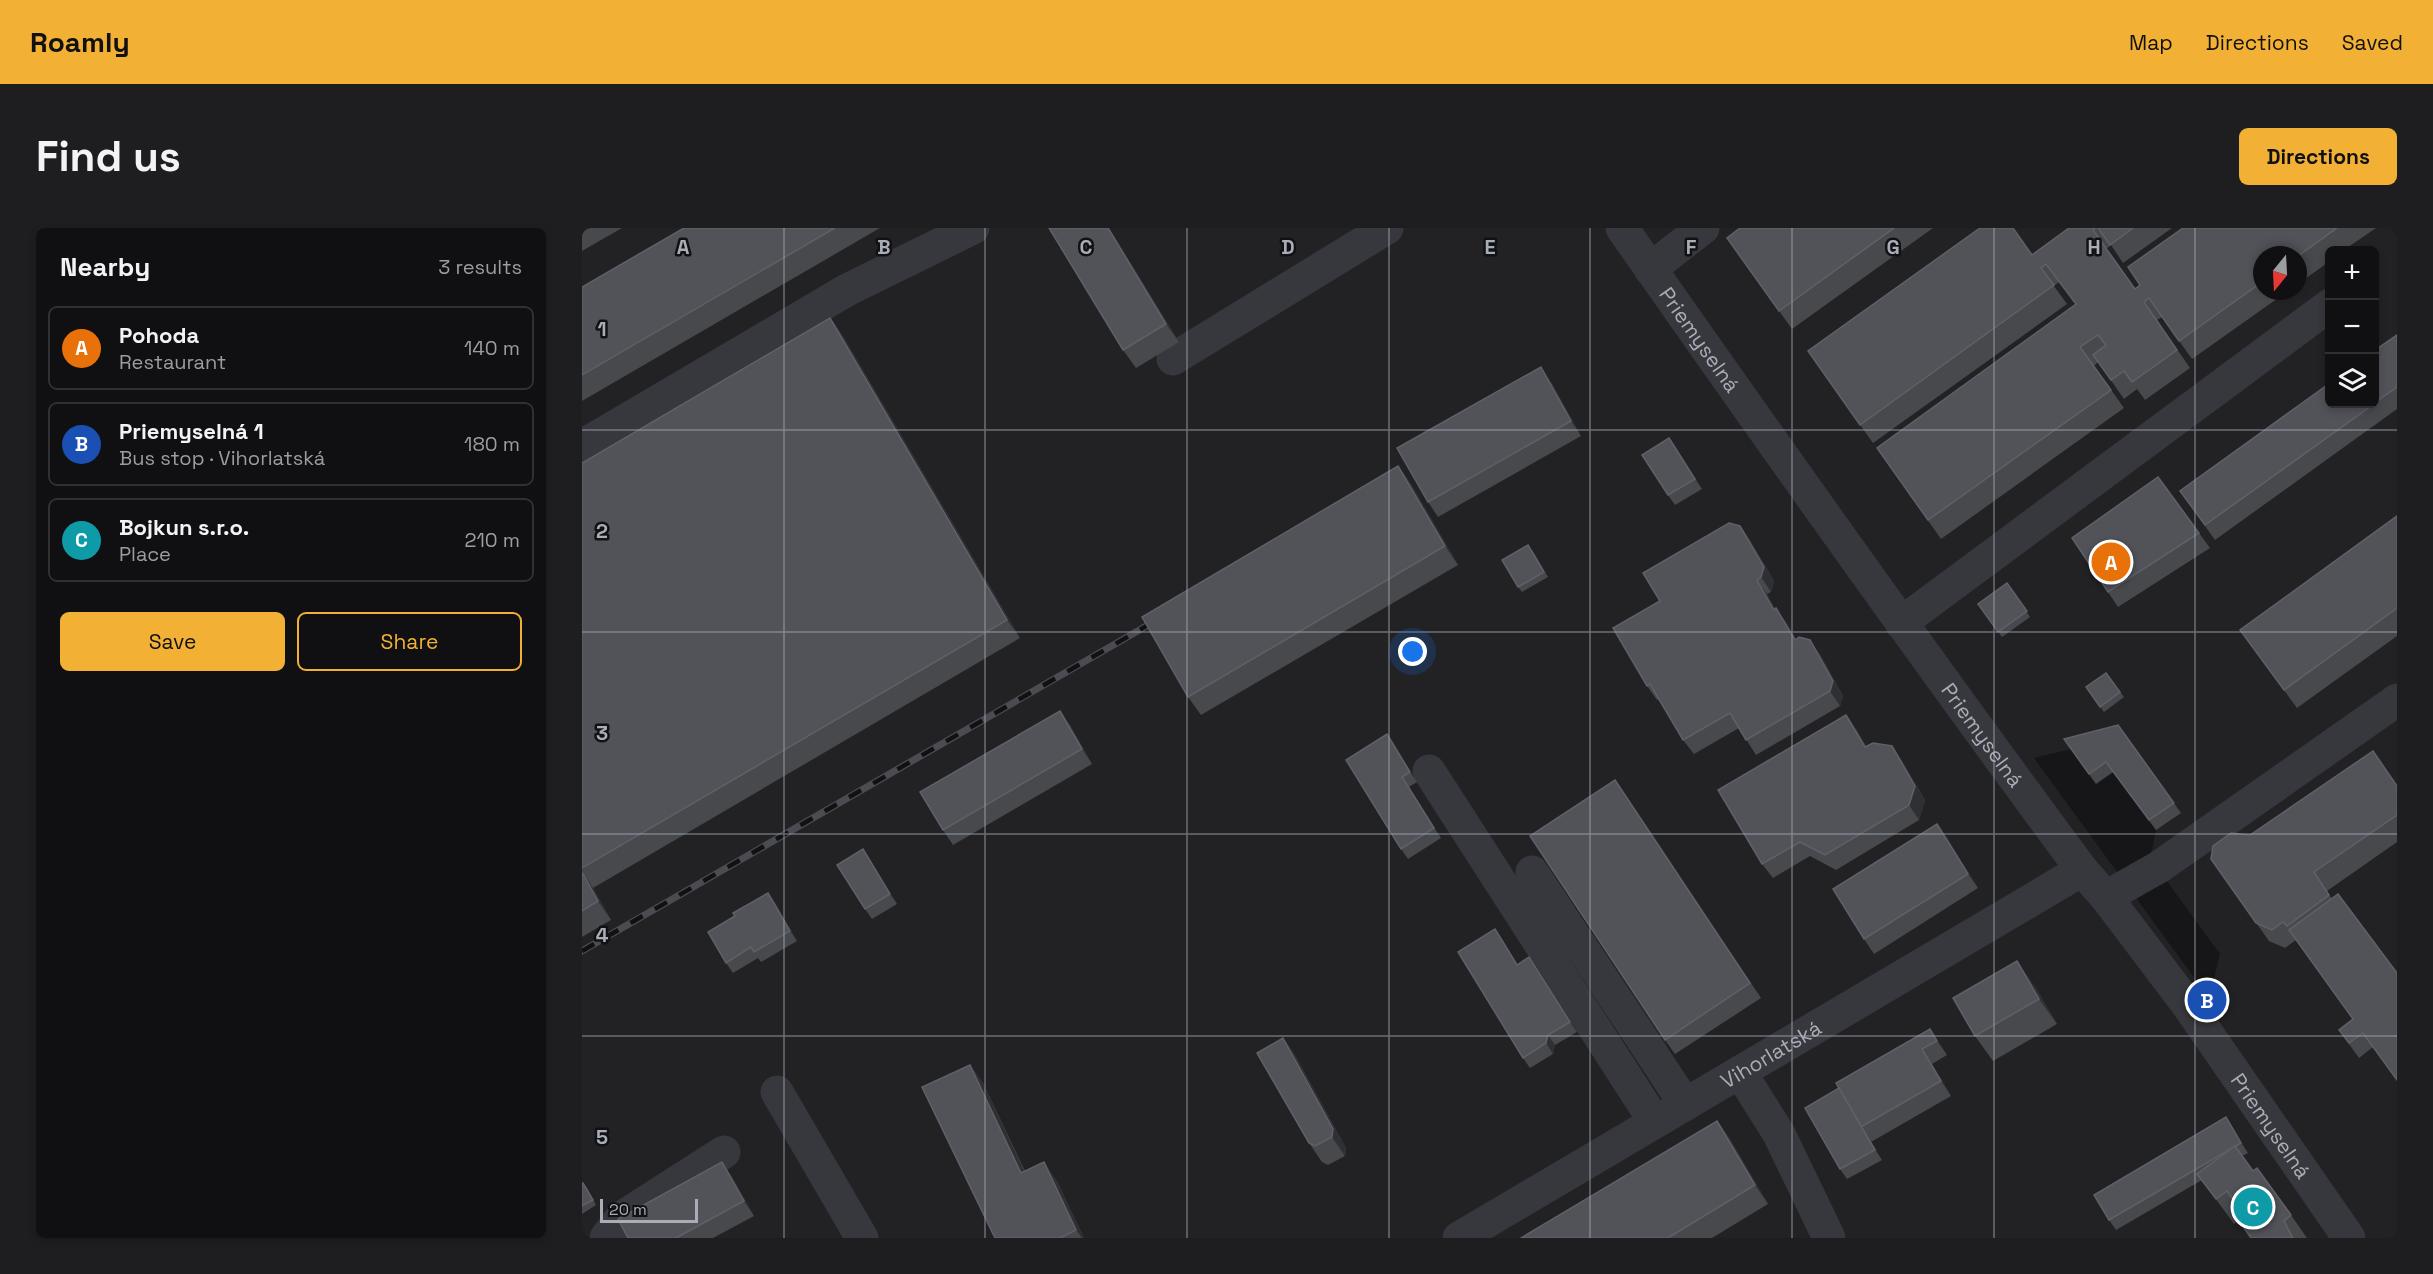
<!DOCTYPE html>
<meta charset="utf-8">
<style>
:root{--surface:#101012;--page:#1e1e20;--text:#f1f3f6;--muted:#9c9d9f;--line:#303032;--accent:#f2b134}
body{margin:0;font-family:"Space Grotesk",sans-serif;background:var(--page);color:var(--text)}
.controls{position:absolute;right:18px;top:18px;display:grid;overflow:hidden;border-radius:9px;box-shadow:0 3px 9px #0003}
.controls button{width:54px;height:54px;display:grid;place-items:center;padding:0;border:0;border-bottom:2px solid var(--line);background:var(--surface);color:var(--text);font:30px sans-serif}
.compass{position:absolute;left:1671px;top:18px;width:54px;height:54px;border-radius:50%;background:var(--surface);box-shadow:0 3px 9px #0003;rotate:198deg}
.scale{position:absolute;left:18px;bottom:15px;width:98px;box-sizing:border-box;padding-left:6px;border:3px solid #a8adb8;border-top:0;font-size:16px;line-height:21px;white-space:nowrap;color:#a8adb8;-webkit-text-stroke:4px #111113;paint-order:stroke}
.you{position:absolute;left:831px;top:424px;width:21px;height:21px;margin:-15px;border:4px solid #fff;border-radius:50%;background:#1a73e8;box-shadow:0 0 0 9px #1a73e833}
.badge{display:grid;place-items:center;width:39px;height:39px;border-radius:50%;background:var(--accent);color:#fff;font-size:20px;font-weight:700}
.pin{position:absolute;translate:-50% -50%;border:3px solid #fff;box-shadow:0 2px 6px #0006}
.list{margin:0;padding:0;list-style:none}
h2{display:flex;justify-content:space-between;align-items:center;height:78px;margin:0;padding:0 24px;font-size:26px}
h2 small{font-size:20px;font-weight:400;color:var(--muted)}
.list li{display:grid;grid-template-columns:39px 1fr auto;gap:18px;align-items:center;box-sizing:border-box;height:84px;margin:0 12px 12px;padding:0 12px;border:2px solid var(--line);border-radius:9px}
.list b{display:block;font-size:22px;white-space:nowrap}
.list p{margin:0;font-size:20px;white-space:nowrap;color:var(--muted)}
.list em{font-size:20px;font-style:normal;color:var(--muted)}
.actions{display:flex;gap:12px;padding:18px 24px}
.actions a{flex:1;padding:14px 0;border:2px solid var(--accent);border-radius:9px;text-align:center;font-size:21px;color:var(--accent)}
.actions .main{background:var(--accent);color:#111}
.icon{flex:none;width:33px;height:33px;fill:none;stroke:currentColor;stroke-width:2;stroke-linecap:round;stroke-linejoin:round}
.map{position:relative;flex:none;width:1815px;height:1010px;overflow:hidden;border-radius:9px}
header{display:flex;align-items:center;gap:36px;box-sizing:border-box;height:84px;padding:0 30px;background:var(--accent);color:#111}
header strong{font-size:28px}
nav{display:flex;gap:33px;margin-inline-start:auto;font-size:21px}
.intro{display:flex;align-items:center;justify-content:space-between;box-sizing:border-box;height:144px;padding:0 36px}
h1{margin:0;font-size:42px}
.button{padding:15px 27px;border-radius:9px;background:var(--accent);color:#111;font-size:21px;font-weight:700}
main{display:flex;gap:36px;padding:0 36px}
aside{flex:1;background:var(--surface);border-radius:9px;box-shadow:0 3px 9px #0003}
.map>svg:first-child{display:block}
</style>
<header>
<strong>Roamly</strong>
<nav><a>Map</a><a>Directions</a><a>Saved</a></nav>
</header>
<div class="intro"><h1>Find us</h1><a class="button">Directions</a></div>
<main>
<aside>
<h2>Nearby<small>3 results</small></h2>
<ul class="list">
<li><span class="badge" style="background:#e8710a">A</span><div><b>Pohoda</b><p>Restaurant</p></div><em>140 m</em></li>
<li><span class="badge" style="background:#1a4fb4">B</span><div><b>Priemyselná 1</b><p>Bus stop · Vihorlatská</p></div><em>180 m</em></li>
<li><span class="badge" style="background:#0f9aa8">C</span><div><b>Bojkun s.r.o.</b><p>Place</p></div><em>210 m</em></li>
</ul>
<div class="actions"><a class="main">Save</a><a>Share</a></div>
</aside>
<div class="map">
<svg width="1815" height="1010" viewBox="0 0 1815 1010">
<rect width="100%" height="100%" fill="#161618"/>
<!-- built -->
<path fill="#222225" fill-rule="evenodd" d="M0 0H1815V1010H0ZM1748 22H1792V176H1748ZM1680 27H1716V63H1680ZM1489 521 1514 556 1532 544 1574 602 1569 626 1587 656 1638 726 1627 770 1452 530Z"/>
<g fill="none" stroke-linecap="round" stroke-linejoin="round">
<!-- minor -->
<g stroke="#37383d" stroke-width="33">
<path id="s1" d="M1040 0C1191 216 1343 430 1500 642L1524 669 1605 776 1767 1010"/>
<polyline points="1068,41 1121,0"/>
<polyline points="591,131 805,0"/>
<polyline points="0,218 265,62 391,0"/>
<polyline points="1319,395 1748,77"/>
<polyline points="847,543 1073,894"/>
<polyline points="950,644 1103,876"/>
<polyline points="1524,669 1577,639 1815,472"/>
<polyline points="1158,844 1197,906 1247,1010"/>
<polyline points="195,864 280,1010"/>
<polyline points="24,1010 39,990 142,924"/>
<path id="s2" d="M877 1010 1500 642"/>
</g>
<defs>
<polyline id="rail" points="0,723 580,389"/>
</defs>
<!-- rail casing -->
<use href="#rail" stroke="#4a4c52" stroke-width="7"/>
<!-- rail -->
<use href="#rail" stroke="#111113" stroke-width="4.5" stroke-dasharray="14" stroke-linecap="butt"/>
</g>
<!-- wall -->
<g fill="#47494d">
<polygon points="0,0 40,0 0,23"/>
<polygon points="102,0 298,0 0,173 0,59"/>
<polygon points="527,0 597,114 554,140 541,122"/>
<polygon points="1158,0 1351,0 1210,101 1145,10"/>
<polygon points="1487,0 1590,0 1541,35 1529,17 1524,21 1553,61 1558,57 1601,0 1794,0 1762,22 1748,22 1748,33 1716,56 1716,27 1680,27 1680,63 1706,63 1610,131 1580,89 1575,92 1608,140 1563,172 1555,161 1542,171 1516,134 1512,138 1542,180 1359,311 1295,220 1494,77 1477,54 1472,58 1485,76 1291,215 1226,123 1450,27"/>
<polygon points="248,90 261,108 438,410 11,660 29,692 0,709 0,235"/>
<polygon points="1815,107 1815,181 1633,312 1598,263"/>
<polygon points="969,154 999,208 856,289 846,274"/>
<polygon points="1087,210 1120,261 1093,277 1086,267"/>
<polygon points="816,238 829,256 876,337 619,487 606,469"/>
<polygon points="1576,249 1628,320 1536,379 1526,364"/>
<polygon points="1815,288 1815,408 1715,480 1658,402"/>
<polygon points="1158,298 1168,312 1192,353 1189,364 1185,366 1193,381 1194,380 1214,411 1238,426 1261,468 1258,478 1174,527 1157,500 1112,526 1101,512 1077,471 1075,472 1065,458 1078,373"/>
<polygon points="950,322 966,349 940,364 936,359"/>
<polygon points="1425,355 1448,389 1420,409 1396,376"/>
<polygon points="1524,445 1542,469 1522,484 1504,459"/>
<polygon points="488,497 510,536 371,617 361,602"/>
<polygon points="1536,497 1599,585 1574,602 1531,544 1514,556 1482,511"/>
<polygon points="1274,501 1284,518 1310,518 1320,533 1343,572 1337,592 1254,642 1228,628 1191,650 1180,636"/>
<polygon points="812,517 835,554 827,559 859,610 826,631 819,621"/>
<polygon points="1033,552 1179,770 1093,826 1083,812"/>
<polygon points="1815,558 1815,614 1745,663 1750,671 1791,819 1777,830 1757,802 1771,791 1718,717 1714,712 1703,720 1687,713 1629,631 1668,607"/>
<polygon points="1355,596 1365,610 1396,660 1292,726 1282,711"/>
<polygon points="288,632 315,676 290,691 283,681"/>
<polygon points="193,675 215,713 179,734 176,730 151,745 144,735"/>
<polygon points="920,711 935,736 955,739 995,804 973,817 971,826 948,840 941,830"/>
<polygon points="1452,757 1475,796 1411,833 1393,808"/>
<polygon points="1348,801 1365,827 1350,836 1369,868 1289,914 1289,913 1300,932 1265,951 1258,941 1257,860"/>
<polygon points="701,810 714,829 764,920 763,928 746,937 740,934 727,915"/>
<polygon points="388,837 401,855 443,943 475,953 502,1010 413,1010"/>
<polygon points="1644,889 1666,925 1660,928 1671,943 1709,987 1725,1010 1669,1010 1668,996 1662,988 1652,996 1620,952 1534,1002 1527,992"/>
<polygon points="1135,893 1148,911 1186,976 1130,1010 939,1010"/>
<polygon points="140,934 150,949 172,988 131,1010 46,1010"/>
<polygon points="0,955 5,960 14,977 0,986"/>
</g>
<!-- shaded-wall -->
<g fill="#2f3033">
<polygon points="526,0 527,0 597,114 584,96"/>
<polygon points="248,90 261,108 438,410 425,392"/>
<polygon points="959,139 969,154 999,208 989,193"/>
<polygon points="816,238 829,256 876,337 863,318"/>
<polygon points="1158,298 1168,312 1192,353 1189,364 1179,349"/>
<polygon points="1175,352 1185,366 1202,396 1192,382"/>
<polygon points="1194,380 1205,395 1223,426 1213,412"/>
<polygon points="1228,412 1238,426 1261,468 1258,478 1248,463"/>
<polygon points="478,483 488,497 510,536 500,521"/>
<polygon points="1264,487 1274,501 1293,533 1283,519"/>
<polygon points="805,506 812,517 835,554 828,544"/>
<polygon points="1310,518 1320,533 1343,572 1337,592 1327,577"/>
<polygon points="820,549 827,559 859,610 852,600"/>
<polygon points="1355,596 1365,610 1396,660 1386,646"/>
<polygon points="281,621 288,632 315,676 308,666"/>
<polygon points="0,644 11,660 29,692 16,673"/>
<polygon points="186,665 193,675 215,713 208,703"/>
<polygon points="947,729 955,739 995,804 988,794"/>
<polygon points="1435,733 1452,757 1475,796 1457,771"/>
<polygon points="1348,801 1358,816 1365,827 1355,813"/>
<polygon points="966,807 973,817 971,826 964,815"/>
<polygon points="701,810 714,829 764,920 763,928 750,909"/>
<polygon points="1340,821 1350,836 1369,868 1359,853"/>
<polygon points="388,837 401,855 452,964 439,945"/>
<polygon points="1644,889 1651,899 1666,925 1659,915"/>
<polygon points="1135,893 1148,911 1186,976 1173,957"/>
<polygon points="1282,902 1289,913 1300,932 1293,922"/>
<polygon points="140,934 150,949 172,988 162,973"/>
<polygon points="462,934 475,953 502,1010 500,1010 494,1002"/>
</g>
<!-- building -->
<g fill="#525359" stroke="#5f6168" stroke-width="1.5">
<polygon points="102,0 253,0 0,147 0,59"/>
<polygon points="467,0 526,0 584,96 541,122"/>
<polygon points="1158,0 1312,0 1197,83 1145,10"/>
<polygon points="1398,0 1431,0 1450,27 1487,0 1514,0 1511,2 1553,61 1558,57 1546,39 1601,0 1755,0 1716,28 1716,27 1680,27 1680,54 1597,113 1567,70 1562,74 1595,122 1550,154 1542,143 1529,152 1511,127 1524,117 1516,107 1498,119 1529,162 1346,292 1295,220 1494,76 1464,36 1459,40 1472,57 1278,197 1226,123"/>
<polygon points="1516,0 1551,0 1528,17"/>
<polygon points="248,90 425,392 0,640 0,235"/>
<polygon points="1815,107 1815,159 1792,175 1792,123"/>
<polygon points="959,139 989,193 846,274 815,220"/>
<polygon points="1748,155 1748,176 1792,176 1623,297 1598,263"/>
<polygon points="1087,210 1113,251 1086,267 1060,227"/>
<polygon points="816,238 863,318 606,469 560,389"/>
<polygon points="1576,249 1617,305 1526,364 1490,310"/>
<polygon points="1815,288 1815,380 1702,462 1658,402"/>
<polygon points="1147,295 1158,298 1182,339 1179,349 1175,352 1192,382 1194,380 1213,412 1217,409 1228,412 1251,453 1248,463 1164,512 1148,485 1101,512 1068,456 1065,458 1031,400 1078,373 1061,345"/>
<polygon points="946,317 962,344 936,359 920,332"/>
<polygon points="1425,355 1445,383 1416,404 1396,376"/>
<polygon points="1524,445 1538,464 1518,479 1504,459"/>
<polygon points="478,483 500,521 361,602 338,564"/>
<polygon points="1264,487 1283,519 1291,515 1310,518 1333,558 1327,577 1243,627 1218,614 1180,636 1136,562"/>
<polygon points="1536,497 1592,575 1567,592 1524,534 1507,546 1482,511"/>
<polygon points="805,506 828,544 820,549 852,600 819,621 764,532"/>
<polygon points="1791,523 1815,558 1815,587 1732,644 1747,667 1705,698 1701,694 1690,702 1674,695 1629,631 1631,618 1649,605 1668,607"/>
<polygon points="1033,552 1168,755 1083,812 948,608"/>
<polygon points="1355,596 1386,646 1282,711 1251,661"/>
<polygon points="281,621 308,666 283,681 255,637"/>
<polygon points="0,644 16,673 0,683"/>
<polygon points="186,665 208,703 172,724 169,719 144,735 126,704 153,688 151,685"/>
<polygon points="1756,666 1815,745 1815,852 1781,805 1767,815 1757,802 1771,791 1707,702"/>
<polygon points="913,701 935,737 947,729 988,794 966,807 964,815 941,830 876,724"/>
<polygon points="1435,733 1457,771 1393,808 1371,770"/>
<polygon points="1348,801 1355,813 1340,821 1359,853 1279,899 1254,855"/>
<polygon points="701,810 751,901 750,909 733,918 727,915 675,825"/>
<polygon points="388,837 439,945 462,934 494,1002 478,1010 413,1010 340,859"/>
<polygon points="1257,860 1293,922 1258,941 1223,880"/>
<polygon points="1644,889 1659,915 1527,992 1512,967"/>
<polygon points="1135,893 1173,957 1086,1010 939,1010"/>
<polygon points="1653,918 1671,943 1675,940 1709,987 1702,993 1711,1010 1669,1010 1662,1000 1668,996 1645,963 1634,971 1615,946"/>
<polygon points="140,934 162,973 94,1010 46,1010 36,991"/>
<polygon points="0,955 1,955 11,972 0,978"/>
</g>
<!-- grid -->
<path fill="none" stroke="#a8adb8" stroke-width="1.5" stroke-opacity="0.55" d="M202 0V1010M403 0V1010M605 0V1010M807 0V1010M1008 0V1010M1210 0V1010M1412 0V1010M1613 0V1010M0 202H1815M0 404H1815M0 606H1815M0 808H1815"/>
<g text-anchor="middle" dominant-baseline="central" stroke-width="5" stroke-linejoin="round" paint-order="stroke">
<!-- street labels -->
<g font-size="21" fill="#a8adb8" stroke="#111113">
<text stroke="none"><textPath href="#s1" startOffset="136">Priemyselná</textPath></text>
<text stroke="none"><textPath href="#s1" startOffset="622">Priemyselná</textPath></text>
<text stroke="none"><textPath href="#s2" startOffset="362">Vihorlatská</textPath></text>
<text stroke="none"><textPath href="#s1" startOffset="1108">Priemyselná</textPath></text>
</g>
</g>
<g font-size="20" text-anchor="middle" font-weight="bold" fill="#a8adb8" stroke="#111113" stroke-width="5" stroke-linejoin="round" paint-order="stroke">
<text x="101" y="26">A</text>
<text x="302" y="26">B</text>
<text x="504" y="26">C</text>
<text x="706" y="26">D</text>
<text x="908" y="26">E</text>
<text x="1109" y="26">F</text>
<text x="1311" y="26">G</text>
<text x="1512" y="26">H</text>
<text x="20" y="108">1</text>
<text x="20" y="310">2</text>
<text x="20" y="512">3</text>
<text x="20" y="714">4</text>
<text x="20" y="916">5</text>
</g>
</svg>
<div class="controls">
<button>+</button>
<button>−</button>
<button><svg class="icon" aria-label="layers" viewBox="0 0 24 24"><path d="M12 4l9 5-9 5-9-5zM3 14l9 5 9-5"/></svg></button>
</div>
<svg class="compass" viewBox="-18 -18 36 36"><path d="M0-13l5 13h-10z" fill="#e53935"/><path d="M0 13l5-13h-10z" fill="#9c9d9f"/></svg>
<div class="scale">20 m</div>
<div class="you"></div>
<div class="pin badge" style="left:1529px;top:334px;background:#e8710a">A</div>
<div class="pin badge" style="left:1625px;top:772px;background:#1a4fb4">B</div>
<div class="pin badge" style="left:1671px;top:979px;background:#0f9aa8">C</div>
</div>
</main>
